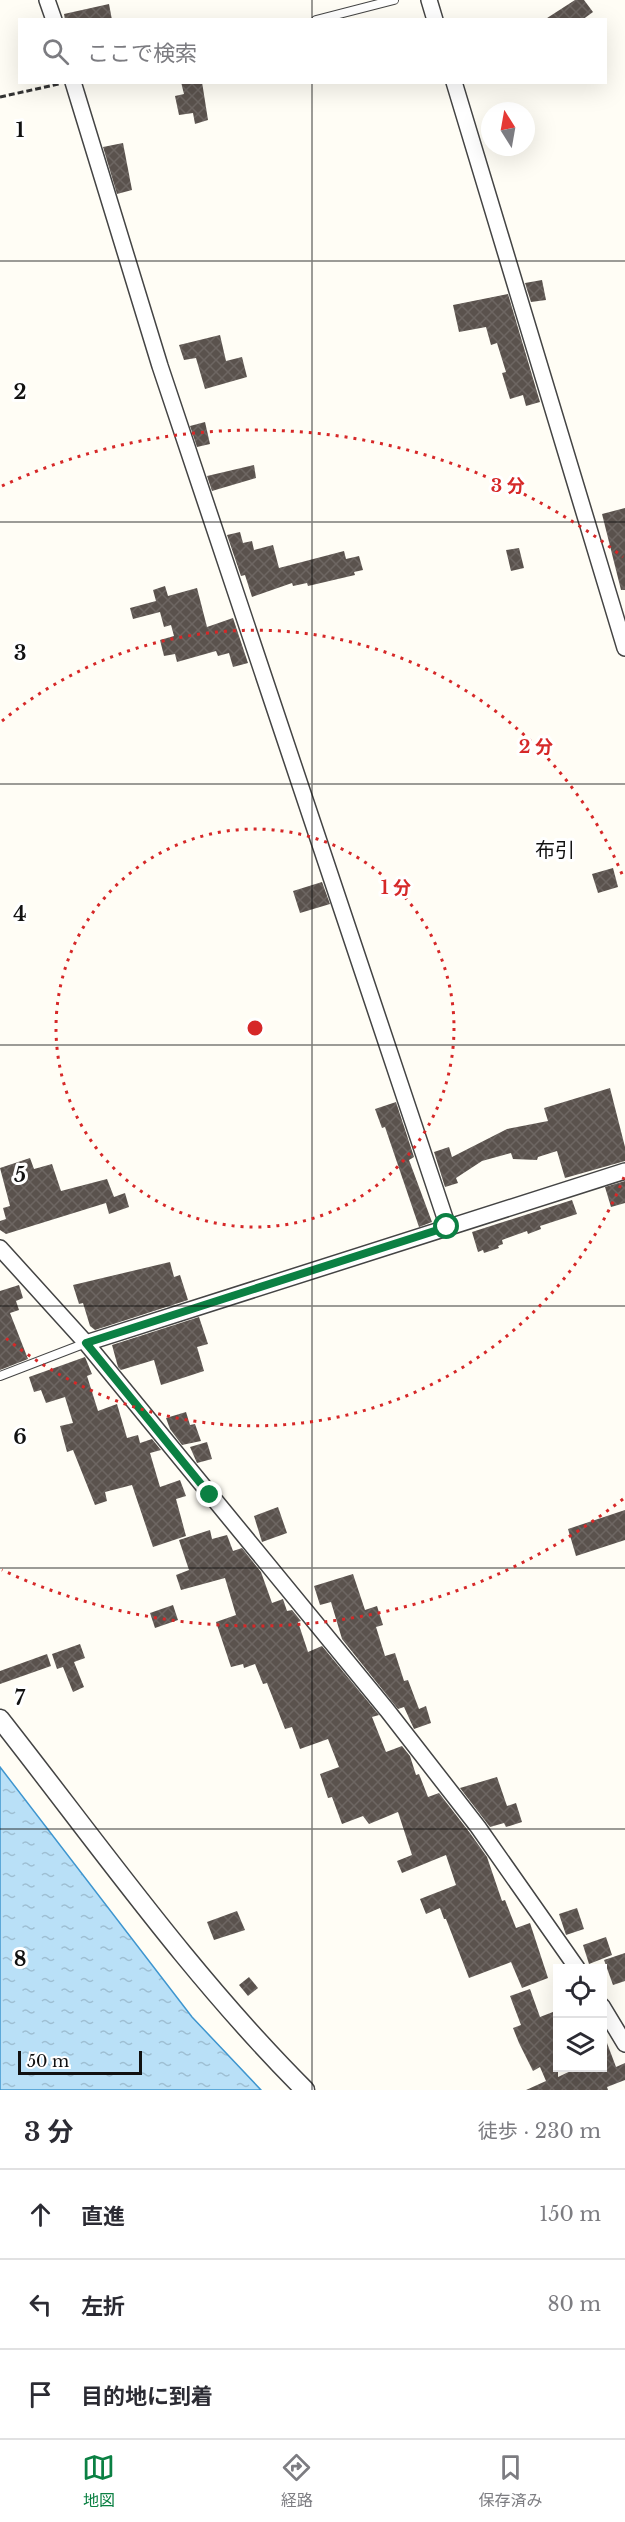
<!DOCTYPE html>
<html lang="ja">
<meta charset="utf-8">
<style>
:root{--surface:#fff;--page:#f2f2f3;--text:#2b2b33;--muted:#7c7c81;--line:#e1e1e2;--accent:#0b8043}
body{margin:0;font-family:"Libre Baskerville","Noto Sans JP",serif;background:var(--page);color:var(--text)}
.controls{position:absolute;right:18px;bottom:18px;display:grid;overflow:hidden;border-radius:0px;box-shadow:0 6px 24px #0002}
.controls button{width:54px;height:54px;display:grid;place-items:center;padding:0;border:0;border-bottom:2px solid var(--line);background:var(--surface);color:var(--text);font:30px sans-serif}
.compass{position:absolute;left:481px;top:102px;width:54px;height:54px;border-radius:50%;background:var(--surface);box-shadow:0 6px 24px #0002;rotate:349deg}
.scale{position:absolute;left:18px;bottom:15px;width:124px;box-sizing:border-box;padding-left:6px;border:3px solid #111;border-top:0;font-size:16px;line-height:21px;white-space:nowrap;color:#111;-webkit-text-stroke:4px #fff;paint-order:stroke}
.stop{position:absolute;width:18px;height:18px;margin:-14px;border:4px solid #0b8043;border-radius:50%;background:#fff}
.stop.end{background:#0b8043;border-color:#fff;box-shadow:0 2px 6px #0008}
.list{margin:0;padding:0;list-style:none}
h2{display:flex;justify-content:space-between;align-items:center;height:78px;margin:0;padding:0 24px;font-size:26px}
h2 small{font-size:20px;font-weight:400;color:var(--muted)}
.list li{display:grid;grid-template-columns:39px 1fr auto;gap:18px;align-items:center;box-sizing:border-box;height:90px;padding:0 24px;border-top:2px solid var(--line)}
.list b{display:block;font-size:22px;white-space:nowrap}
.list em{font-size:20px;font-style:normal;color:var(--muted)}
.icon{flex:none;width:33px;height:33px;fill:none;stroke:currentColor;stroke-width:2;stroke-linecap:round;stroke-linejoin:round}
.map{position:relative;flex:none;width:625px;height:2090px;overflow:hidden}
.search{position:absolute;background:var(--surface);box-shadow:0 6px 24px #0002;left:18px;right:18px;top:18px;height:66px;display:flex;align-items:center;gap:15px;box-sizing:border-box;padding:0 21px;border-radius:0px;color:var(--muted);font-size:22px}
.sheet{height:348px;background:var(--surface)}
nav{display:flex;justify-content:space-around;align-items:center;box-sizing:border-box;height:84px;border-top:2px solid var(--line);background:var(--surface);font-size:16px;color:var(--muted)}
nav a{display:grid;justify-items:center;gap:3px}
nav .on{color:var(--accent)}
.map>svg:first-child{display:block}
</style>
<div class="map">
<svg width="625" height="2090" viewBox="0 0 625 2090">
<defs>
<pattern id="water-ripples" width="26" height="14" patternUnits="userSpaceOnUse" patternTransform="scale(1.5)"><rect width="26" height="14" fill="#b9e0f7"/><path d="M2 4q2-2 4 0t4 0M15 11q2-2 4 0t4 0" fill="none" stroke="#9ebfd3"/></pattern>
<pattern id="building-cross-hatch" width="8" height="8" patternUnits="userSpaceOnUse" patternTransform="scale(1.5)"><rect width="8" height="8" fill="#5a524d"/><path d="M0 0l8 8M0 8l8-8" fill="none" stroke="#6d6662"/></pattern>
</defs>
<rect width="100%" height="100%" fill="#fffdf5"/>
<!-- water -->
<polygon fill="url(#water-ripples)" stroke="#3f96cf" stroke-width="1.5" points="0,1767 192,2017 261,2090 0,2090"/>
<!-- building -->
<g fill="url(#building-cross-hatch)">
<polygon points="575,0 584,0 593,12 582,20 544,20"/>
<polygon points="109,4 112,20 65,20 64,14"/>
<polygon points="181,82 202,82 208,120 195,124 193,113 179,115 175,96 184,94"/>
<polygon points="123,143 132,190 117,194 103,147"/>
<polygon points="542,280 546,300 531,302 525,283"/>
<polygon points="508,294 540,402 526,406 523,395 510,399 502,373 506,372 497,343 491,345 486,327 459,332 453,305"/>
<polygon points="220,335 226,361 242,357 247,377 205,389 196,358 184,360 179,345"/>
<polygon points="205,422 210,444 197,447 190,426"/>
<polygon points="254,465 256,478 212,491 207,476"/>
<polygon points="625,508 625,590 621,590 602,514"/>
<polygon points="240,532 243,543 252,541 254,550 273,545 279,568 344,551 346,559 359,556 363,570 354,572 355,575 308,586 307,583 293,586 292,583 252,597 245,575 241,576 227,535"/>
<polygon points="519,548 524,568 511,571 506,550"/>
<polygon points="165,586 168,596 197,588 207,627 233,618 248,663 233,667 229,653 218,656 216,651 177,662 175,654 164,656 160,640 174,636 171,625 164,627 160,612 133,619 130,608 156,601 153,590"/>
<polygon points="613,868 618,887 598,893 592,874"/>
<polygon points="322,882 330,904 300,913 293,891"/>
<polygon points="610,1088 625,1147 625,1161 565,1178 557,1151 538,1157 537,1160 513,1159 511,1153 482,1161 456,1178 458,1183 445,1187 434,1152 449,1147 452,1157 507,1129 548,1121 544,1108"/>
<polygon points="396,1102 414,1157 409,1160 432,1222 419,1227 385,1127 382,1128 375,1109"/>
<polygon points="30,1158 34,1169 52,1164 61,1191 107,1179 114,1197 125,1193 129,1207 109,1214 106,1203 6,1234 0,1230 0,1221 6,1219 3,1208 10,1206 0,1168"/>
<polygon points="625,1181 625,1203 611,1207 605,1187"/>
<polygon points="572,1200 577,1214 540,1226 541,1229 528,1234 527,1231 502,1240 503,1244 498,1246 499,1248 484,1253 483,1250 478,1252 472,1232"/>
<polygon points="170,1262 174,1277 180,1275 188,1300 95,1330 90,1326 83,1303 79,1304 73,1285"/>
<polygon points="19,1285 23,1298 16,1301 19,1310 10,1313 28,1359 0,1370 0,1291"/>
<polygon points="199,1317 208,1344 197,1347 204,1371 161,1385 154,1360 121,1370 118,1367 112,1345"/>
<polygon points="85,1357 92,1374 87,1376 98,1411 117,1404 127,1438 138,1435 140,1443 152,1439 161,1450 150,1453 160,1487 180,1480 186,1496 176,1499 186,1536 153,1547 132,1485 105,1492 107,1501 95,1505 73,1450 67,1452 60,1426 73,1423 65,1397 46,1403 41,1390 34,1392 29,1377"/>
<polygon points="186,1412 190,1425 195,1424 201,1441 182,1445 170,1429 166,1418"/>
<polygon points="207,1442 212,1459 197,1463 190,1447"/>
<polygon points="278,1507 287,1533 262,1542 254,1516"/>
<polygon points="625,1510 625,1540 576,1556 568,1529"/>
<polygon points="210,1530 212,1539 227,1535 233,1551 242,1548 261,1572 272,1603 283,1599 287,1611 292,1610 301,1621 298,1622 308,1652 322,1646 379,1715 372,1717 386,1752 402,1746 410,1756 416,1775 419,1774 428,1797 439,1793 470,1833 487,1857 502,1901 505,1900 516,1928 530,1923 548,1978 522,1988 511,1962 469,1978 446,1919 444,1919 440,1908 426,1914 420,1899 456,1885 446,1855 402,1873 397,1861 412,1855 398,1812 369,1824 363,1816 342,1824 332,1797 328,1798 320,1774 339,1767 328,1739 300,1749 292,1727 285,1729 267,1683 263,1684 255,1664 244,1668 243,1664 231,1667 216,1622 236,1615 225,1578 181,1590 176,1575 189,1570 179,1540"/>
<polygon points="353,1574 365,1610 377,1606 383,1625 376,1627 385,1656 395,1653 404,1681 408,1680 419,1709 426,1706 431,1723 414,1729 404,1707 398,1709 342,1639 331,1602 320,1605 314,1586"/>
<polygon points="173,1605 178,1620 155,1628 150,1613"/>
<polygon points="80,1644 85,1658 74,1662 84,1687 73,1692 63,1667 57,1669 52,1654"/>
<polygon points="47,1654 51,1666 0,1684 0,1671"/>
<polygon points="497,1777 507,1806 516,1803 522,1822 506,1827 504,1823 490,1827 460,1788"/>
<polygon points="577,1908 584,1929 566,1935 559,1914"/>
<polygon points="237,1911 245,1930 214,1940 207,1922"/>
<polygon points="606,1937 612,1955 589,1964 583,1945"/>
<polygon points="625,1953 625,1981 613,1985 604,1960"/>
<polygon points="249,1977 258,1988 248,1996 239,1985"/>
<polygon points="530,1989 540,2017 558,2010 558,2077 579,2067 603,2067 604,2035 616,2067 625,2063 625,2080 607,2087 608,2090 526,2090 546,2081 540,2067 533,2071 519,2043 513,2028 521,2025 510,1996"/>
</g>
<g fill="none" stroke-linecap="round" stroke-linejoin="round">
<defs>
<g id="service">
<polyline points="316,20 394,0"/>
<polyline points="0,1376 86,1343"/>
</g>
<g id="minor">
<polyline points="47,0 54,20"/>
<polyline points="429,0 435,20"/>
<polyline points="73,82 160,366 448,1227"/>
<polyline points="454,82 625,648"/>
<polyline points="0,1248 86,1343 387,1710 478,1827 577,1968"/>
<polyline points="86,1343 625,1171"/>
<polyline points="602,2006 625,2044"/>
</g>
<path id="tertiary" d="M0 1719C99 1845 191 1976 305 2090"/>
</defs>
<!-- service casing -->
<use href="#service" stroke="#444" stroke-width="10"/>
<!-- minor casing -->
<use href="#minor" stroke="#444" stroke-width="18"/>
<!-- tertiary casing -->
<use href="#tertiary" stroke="#444" stroke-width="21"/>
<!-- path -->
<polyline stroke="#333" stroke-width="3" stroke-dasharray="6 3" stroke-linecap="butt" points="0,97 59,84"/>
<!-- service -->
<use href="#service" stroke="#fff" stroke-width="8"/>
<!-- minor -->
<use href="#minor" stroke="#fff" stroke-width="15"/>
<!-- tertiary -->
<use href="#tertiary" stroke="#fff" stroke-width="18"/>
</g>
<g fill="none" stroke-linecap="round" stroke-linejoin="round">
<!-- route -->
<polyline stroke="#0b8043" stroke-width="8" points="210,1495 86,1343 447,1227"/>
</g>
<!-- grid -->
<path fill="none" stroke="#111" stroke-width="1.5" stroke-opacity="0.55" d="M312 0V20M312 82V2090M0 261H625M0 522H625M0 784H625M0 1045H625M0 1306H625M0 1568H625M0 1829H625"/>
<!-- distance rings -->
<g fill="none" stroke="#d62828" stroke-width="3" stroke-dasharray="3 6">
<circle cx="255" cy="1028" r="199"/>
<path d="M624 1177A398 398 0 0 1 2 1335M2 721A398 398 0 0 1 624 879"/>
<path d="M623 1499A598 598 0 0 1 2 1570M2 486A598 598 0 0 1 623 557"/>
</g>
<g text-anchor="middle" dominant-baseline="central" stroke-width="6" stroke-linejoin="round" paint-order="stroke">
<!-- quarter labels -->
<g font-size="20" fill="#111" stroke="#fff">
<text x="555" y="850">布引</text>
</g>
</g>
<g font-size="20" text-anchor="middle" font-weight="bold" fill="#111" stroke="#fff" stroke-width="6" stroke-linejoin="round" paint-order="stroke">
<text x="20" y="137">1</text>
<text x="20" y="399">2</text>
<text x="20" y="660">3</text>
<text x="20" y="921">4</text>
<text x="20" y="1182">5</text>
<text x="20" y="1444">6</text>
<text x="20" y="1705">7</text>
<text x="20" y="1966">8</text>
</g>
<circle cx="255" cy="1028" r="9" fill="#d62828" stroke="#fff" stroke-width="3"/>
<g font-size="18" text-anchor="middle" font-weight="bold" fill="#d62828" stroke="#fff" stroke-width="6" stroke-linejoin="round" paint-order="stroke">
<text x="508" y="492">3 分</text>
<text x="536" y="753">2 分</text>
<text x="396" y="894">1 分</text>
</g>
</svg>
<div class="controls">
<button><svg class="icon" aria-label="locate" viewBox="0 0 24 24"><circle cx="12" cy="12" r="6"/><path d="M12 2v4M12 18v4M2 12h4M18 12h4"/></svg></button>
<button><svg class="icon" aria-label="layers" viewBox="0 0 24 24"><path d="M12 4l9 5-9 5-9-5zM3 14l9 5 9-5"/></svg></button>
</div>
<svg class="compass" viewBox="-18 -18 36 36"><path d="M0-13l5 13h-10z" fill="#e53935"/><path d="M0 13l5-13h-10z" fill="#7c7c81"/></svg>
<div class="scale">50 m</div>
<div class="stop" style="left:447px;top:1227px"></div>
<div class="stop end" style="left:210px;top:1495px"></div>
<div class="search"><svg class="icon" aria-label="search" viewBox="0 0 24 24"><circle cx="10" cy="10" r="6"/><path d="M15 15l6 6"/></svg>ここで検索</div>
</div>
<section class="sheet">
<h2>3 分<small>徒歩 · 230 m</small></h2>
<ul class="list">
<li><svg class="icon" aria-label="ahead" viewBox="0 0 24 24"><path d="M12 20V5M6 11l6-6 6 6"/></svg><div><b>直進</b></div><em>150 m</em></li>
<li><svg class="icon" aria-label="left" viewBox="0 0 24 24"><path d="M17 20v-9H6M10 6l-5 5 5 5"/></svg><div><b>左折</b></div><em>80 m</em></li>
<li><svg class="icon" aria-label="arrive" viewBox="0 0 24 24"><path d="M6 21V4h12l-3 4 3 4H6"/></svg><div><b>目的地に到着</b></div></li>
</ul>
</section>
<nav>
<a class="on"><svg class="icon" aria-label="map" viewBox="0 0 24 24"><path d="M3 6l6-2 6 2 6-2v14l-6 2-6-2-6 2zM9 4v14M15 6v14"/></svg>地図</a>
<a><svg class="icon" aria-label="directions" viewBox="0 0 24 24"><path d="M12 3l9 9-9 9-9-9zM9 14v-3h6M13 9l2 2-2 2"/></svg>経路</a>
<a><svg class="icon" aria-label="saved" viewBox="0 0 24 24"><path d="M7 4h10v16l-5-4-5 4z"/></svg>保存済み</a>
</nav>
